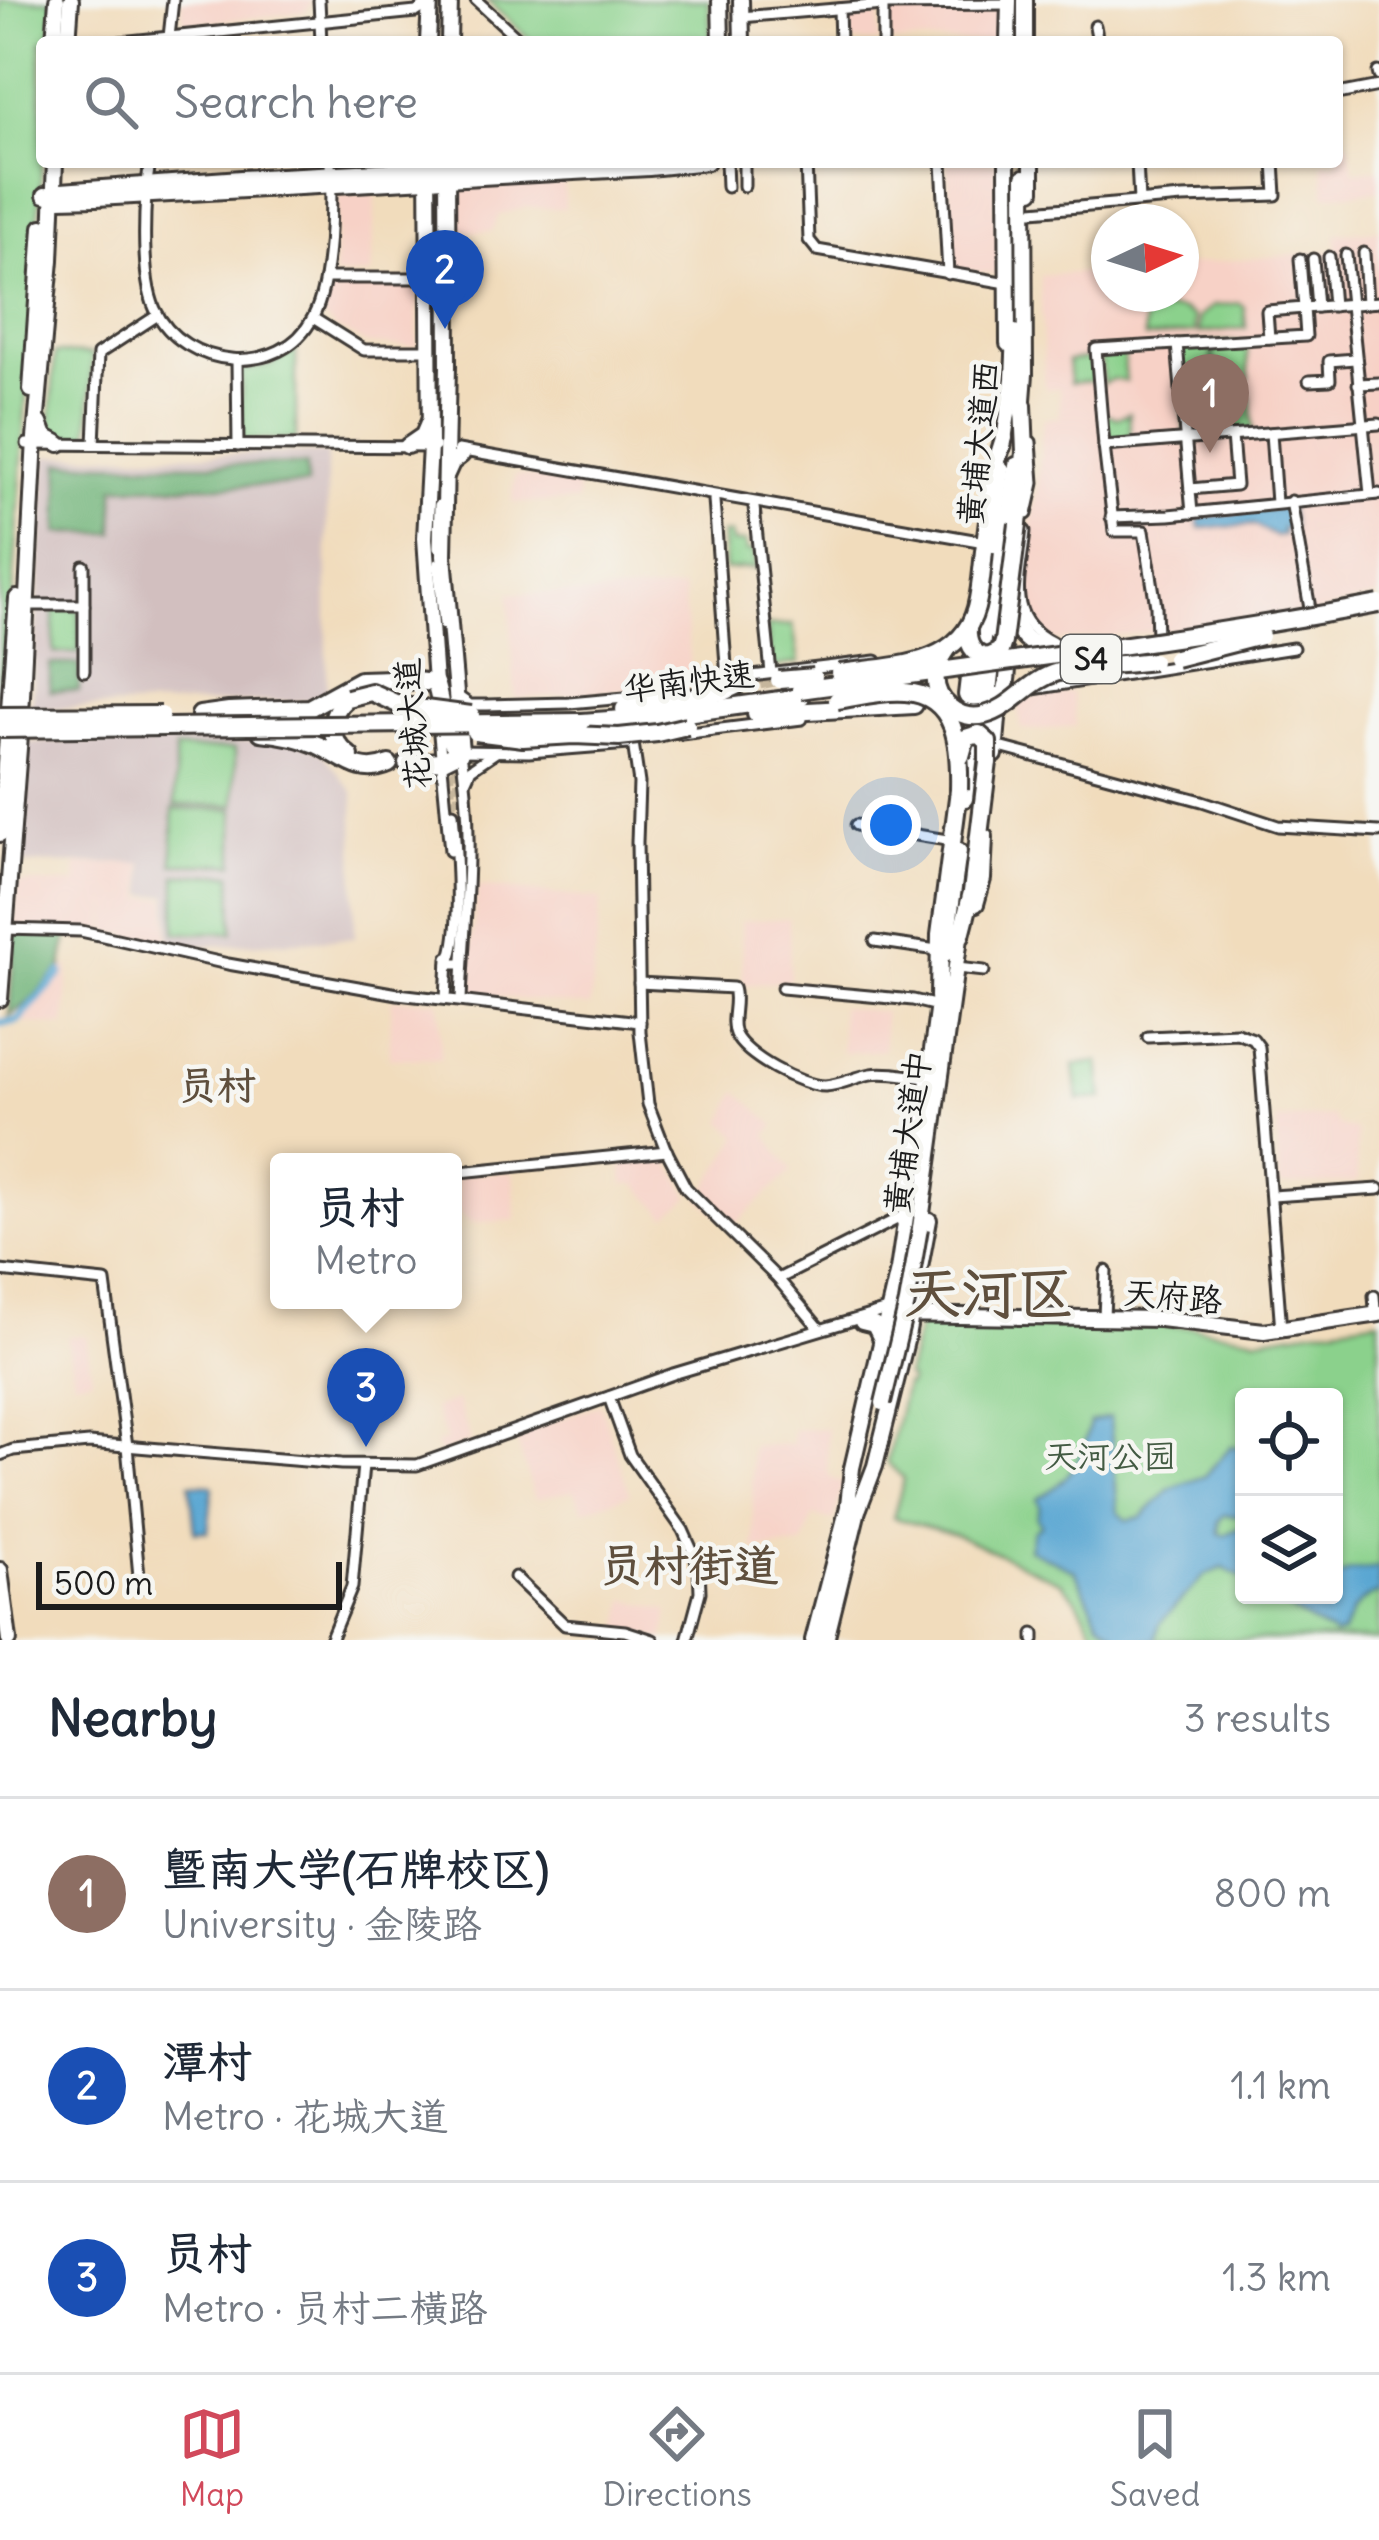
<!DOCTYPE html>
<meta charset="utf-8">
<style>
:root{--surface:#fff;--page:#f2f2f3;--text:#1f2937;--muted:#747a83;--line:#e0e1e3;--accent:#d1495b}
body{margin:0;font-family:Delius,"LXGW WenKai TC",sans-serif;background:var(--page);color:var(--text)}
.controls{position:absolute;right:36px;bottom:36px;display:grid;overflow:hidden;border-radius:12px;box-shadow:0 3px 9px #0004}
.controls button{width:108px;height:108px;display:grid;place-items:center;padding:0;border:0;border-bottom:3px solid var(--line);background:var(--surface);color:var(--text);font:60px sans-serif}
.compass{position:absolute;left:1091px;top:204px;width:108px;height:108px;border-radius:50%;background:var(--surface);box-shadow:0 3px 9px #0004;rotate:86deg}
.scale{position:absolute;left:36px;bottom:30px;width:306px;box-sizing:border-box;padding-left:12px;border:6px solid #1c1c1c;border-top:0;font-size:33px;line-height:42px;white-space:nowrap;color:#1c1c1c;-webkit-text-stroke:9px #f6f6f2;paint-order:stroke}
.you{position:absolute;left:891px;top:825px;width:42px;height:42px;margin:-30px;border:9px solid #fff;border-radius:50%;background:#1a73e8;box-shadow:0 0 0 18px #1a73e833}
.badge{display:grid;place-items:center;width:78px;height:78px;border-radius:50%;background:var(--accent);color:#fff;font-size:39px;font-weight:700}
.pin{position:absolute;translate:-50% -99px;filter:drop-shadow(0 3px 6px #0008)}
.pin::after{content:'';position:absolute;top:63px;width:42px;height:36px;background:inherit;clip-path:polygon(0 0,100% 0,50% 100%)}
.popup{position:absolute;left:270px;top:1153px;width:192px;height:156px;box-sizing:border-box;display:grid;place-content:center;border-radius:12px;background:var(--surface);filter:drop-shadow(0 3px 9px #0005);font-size:39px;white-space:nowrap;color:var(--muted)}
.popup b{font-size:45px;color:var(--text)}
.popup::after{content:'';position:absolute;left:50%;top:100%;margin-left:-24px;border:24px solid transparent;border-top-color:var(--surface)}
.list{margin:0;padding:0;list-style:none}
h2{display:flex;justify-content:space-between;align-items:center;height:156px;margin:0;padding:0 48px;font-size:51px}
h2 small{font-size:39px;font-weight:400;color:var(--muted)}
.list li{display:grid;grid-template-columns:78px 1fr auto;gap:36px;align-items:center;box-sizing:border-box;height:192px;padding:0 48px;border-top:3px solid var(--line)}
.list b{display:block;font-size:45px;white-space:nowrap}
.list p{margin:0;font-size:39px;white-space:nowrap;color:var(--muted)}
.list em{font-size:39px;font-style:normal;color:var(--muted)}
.icon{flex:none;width:66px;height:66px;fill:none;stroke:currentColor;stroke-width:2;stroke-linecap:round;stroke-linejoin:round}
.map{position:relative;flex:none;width:1379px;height:1640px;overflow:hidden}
.search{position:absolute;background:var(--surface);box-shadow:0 3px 9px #0004;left:36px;right:36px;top:36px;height:132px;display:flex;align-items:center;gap:30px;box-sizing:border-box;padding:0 42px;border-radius:12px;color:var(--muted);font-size:45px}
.sheet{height:732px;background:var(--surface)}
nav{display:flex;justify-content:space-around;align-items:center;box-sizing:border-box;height:168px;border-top:3px solid var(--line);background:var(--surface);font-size:33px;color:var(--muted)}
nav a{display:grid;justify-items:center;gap:6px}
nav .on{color:var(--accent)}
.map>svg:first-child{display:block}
</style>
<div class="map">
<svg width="1379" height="1640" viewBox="0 0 1379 1640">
<rect width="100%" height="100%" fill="#f6f6f2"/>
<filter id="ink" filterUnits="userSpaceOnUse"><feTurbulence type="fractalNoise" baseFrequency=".00833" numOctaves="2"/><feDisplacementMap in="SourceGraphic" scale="24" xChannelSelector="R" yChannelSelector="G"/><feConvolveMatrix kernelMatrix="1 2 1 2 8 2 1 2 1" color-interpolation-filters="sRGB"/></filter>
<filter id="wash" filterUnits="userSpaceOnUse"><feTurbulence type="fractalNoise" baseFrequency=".004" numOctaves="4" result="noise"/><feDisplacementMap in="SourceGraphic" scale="48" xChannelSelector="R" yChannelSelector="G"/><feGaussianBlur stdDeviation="2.7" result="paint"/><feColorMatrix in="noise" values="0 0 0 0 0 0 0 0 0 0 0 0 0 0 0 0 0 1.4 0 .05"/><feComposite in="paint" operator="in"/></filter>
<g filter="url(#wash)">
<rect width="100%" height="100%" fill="#f1dcbc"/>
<!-- built -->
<g fill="#f7d1c6">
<polygon points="181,0 312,0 306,12 189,24 183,19"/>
<polygon points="889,0 1003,0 1004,42 889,42"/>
<polygon points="879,10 879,42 843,42 843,11"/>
<polygon points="1349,141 1353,171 1379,169 1379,191 1325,195 1322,162 1337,162 1337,143"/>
<polygon points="947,162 997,162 1000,274 955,271"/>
<polygon points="564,178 565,209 527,207 499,215 492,231 452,233 456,191 465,185"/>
<polygon points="376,194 371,275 334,276 338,195"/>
<polygon points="1379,230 1379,596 1299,618 1056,641 1043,633 1022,608 1030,528 1038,486 1043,419 1060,417 1059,388 1045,389 1040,276 1109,270 1109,294 1181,294 1181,265 1337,251 1336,234"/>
<polygon points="330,282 418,284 417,347 367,344 335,328 320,314"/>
<polygon points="515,475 574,482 577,485 578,502 512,503"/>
<polygon points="683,589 692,685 515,699 509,593 595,594"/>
<polygon points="1072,692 1076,726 1039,730 1021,729 1017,699"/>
<polygon points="142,863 143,898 166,898 168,940 154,941 153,945 129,940 128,934 108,934 107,897 105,933 14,927 17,883 76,884 77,865"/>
<polygon points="478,886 601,899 590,1007 466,993"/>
<polygon points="789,918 790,981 743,985 741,921"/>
<polygon points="65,966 69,967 65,1026 22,1023"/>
<polygon points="392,999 439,1001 441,1059 389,1058"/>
<polygon points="840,1007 884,1012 884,1050 842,1053"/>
<polygon points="737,1091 775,1125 767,1135 792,1171 732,1227 700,1199 739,1136 723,1122"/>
<polygon points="1333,1116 1338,1125 1356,1131 1358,1182 1280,1186 1276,1120"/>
<polygon points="664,1153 690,1197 667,1216 636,1184 624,1184 622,1158"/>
<polygon points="513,1172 516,1220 470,1223 458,1210 456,1175"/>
<polygon points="86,1335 92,1378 74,1381 67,1337"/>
<polygon points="457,1400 471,1442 439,1454 435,1444 446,1440 434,1408"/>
<polygon points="600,1404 630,1494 584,1510 574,1490 535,1499 515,1436"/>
<polygon points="827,1428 828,1472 831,1478 843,1483 834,1521 813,1516 803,1545 754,1549 751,1446 792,1444 793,1430"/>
<polygon points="626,1599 669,1611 664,1640 619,1629"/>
</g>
<!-- industrial -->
<g fill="#d2bfbf">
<polygon points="327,453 327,692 308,701 31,709 46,456"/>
<polygon points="153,741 296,742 322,752 354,793 355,938 170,948 168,895 145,895 143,863 18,864 26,742"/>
</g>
<!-- green -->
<g fill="#8bd18c" stroke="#547654" stroke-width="3" fill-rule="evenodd">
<polygon points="0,0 53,0 50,42 42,42 42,162 0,785"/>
<polygon points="486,0 709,0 711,42 533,42"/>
<polygon points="1239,303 1244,307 1246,328 1199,333 1199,317 1213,306"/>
<polygon points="1168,309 1183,310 1194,317 1195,333 1145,338 1144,314"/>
<polygon points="1210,342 1213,375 1208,379 1180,381 1177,344"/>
<polygon points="1213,342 1247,342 1249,378 1221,380 1216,376"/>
<polygon points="296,348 296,439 241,440 241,371 271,365"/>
<polygon points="1123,349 1126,381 1112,379 1103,384 1100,351"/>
<polygon points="55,353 92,354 89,438 57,438 50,431"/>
<polygon points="1093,358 1095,381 1070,383 1068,361"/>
<polygon points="1239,397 1240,401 1251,398 1253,429 1220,430 1217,403 1222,399"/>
<polygon points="1208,399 1215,403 1217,430 1185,432 1182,401"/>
<polygon points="1104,413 1117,418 1129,413 1131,441 1106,443"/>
<polygon points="722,534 731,534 732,543 745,542 746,551 753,551 756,568 725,570"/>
<rect x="54" y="609" width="25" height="44"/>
<polygon points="793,625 799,663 771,667 767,626"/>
<rect x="175" y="749" width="60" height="56"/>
<rect x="173" y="809" width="61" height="55"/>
<polygon points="232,874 233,932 176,933 176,875"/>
<polygon points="1099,1062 1103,1098 1078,1100 1074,1065"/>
<path d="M1379 1319V1640H1109L1095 1632 1076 1599 1061 1582 956 1535 893 1518 904 1479 887 1462 905 1385H908L910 1379 906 1377 918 1329 923 1322 1058 1321 1193 1327 1258 1338ZM1244 1397H1334V1595H1244Z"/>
</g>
<!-- forest -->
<g fill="#70b378" stroke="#46684a" stroke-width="3">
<polygon points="60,463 306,465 307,485 115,487 114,533 58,533"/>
<rect x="50" y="664" width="29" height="27"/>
<polygon points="15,931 68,933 62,967 29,1002 9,1016"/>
</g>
<!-- water -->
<g fill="#59a6d2" stroke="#3a6177" stroke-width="3">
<polygon points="1289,507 1293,527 1281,529 1283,535 1276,537 1254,525 1200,528 1198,518"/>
<path d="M1110 1417 1118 1512 1127 1520 1142 1517 1170 1489 1205 1476 1231 1446 1244 1448V1500L1240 1516 1224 1515 1219 1521V1533L1224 1535 1244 1526V1579L1223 1568 1205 1575 1160 1623 1155 1640H1123L1099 1621 1075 1571 1029 1549 1033 1531 1041 1525 1037 1517 1040 1506 1037 1499C1071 1479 1083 1460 1090 1422Z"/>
<polygon points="190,1484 211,1485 213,1488 208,1531 195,1532"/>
<path d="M1379 1568V1593C1356 1600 1351 1612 1343 1633L1335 1636 1264 1595H1334L1337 1577 1351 1571Z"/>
</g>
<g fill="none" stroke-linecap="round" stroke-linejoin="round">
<!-- river -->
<polyline stroke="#59a6d2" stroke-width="8" points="0,1023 17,1021 61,973"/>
</g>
</g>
<g filter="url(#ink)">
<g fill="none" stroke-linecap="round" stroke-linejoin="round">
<!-- minor-tunnel -->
<g stroke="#c6b69c" stroke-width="9" stroke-dasharray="9 4.5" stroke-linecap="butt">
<polyline points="455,753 460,813"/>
<polyline points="448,756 453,813"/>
</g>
<!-- major-tunnel -->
<polyline stroke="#c6b69c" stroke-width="14" stroke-dasharray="14 7" stroke-linecap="butt" points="1016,178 1016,162"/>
<!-- highway-tunnel -->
<polyline stroke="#c6b69c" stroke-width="16" stroke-dasharray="16 8" stroke-linecap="butt" points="736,686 787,676"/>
<defs>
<g id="minor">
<polyline points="319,0 321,42"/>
<polyline points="476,0 522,42"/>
<polyline points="839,9 840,42"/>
<polyline points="741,17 883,5 1009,4"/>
<polyline points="1095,26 1098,42"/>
<polyline points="169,37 173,0"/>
<polyline points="120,42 416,12 430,3"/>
<polyline points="883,42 883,0"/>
<polyline points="1378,72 1379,76"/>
<polyline points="1337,94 1379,86"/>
<path d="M150 162C144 197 140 276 155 309 182 369 282 380 313 317 332 281 332 203 330 162"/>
<polyline points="726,162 727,187"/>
<polyline points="744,162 744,186"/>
<polyline points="806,162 809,240 817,250 1007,283"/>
<polyline points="942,162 948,274"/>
<polyline points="1137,162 1139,201"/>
<polyline points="1032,211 1182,198 1276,195 1274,162"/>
<polyline points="1364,253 1367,303"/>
<polyline points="1346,255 1370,494"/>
<polyline points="1329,257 1333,306"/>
<polyline points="1313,259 1317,307"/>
<polyline points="325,278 429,278"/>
<polyline points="1379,302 1304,308 1306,336 1096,349 1104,446 1379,424"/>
<polyline points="313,318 364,350 430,350"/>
<polyline points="1269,338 1267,311 1304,308 1300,259"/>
<polyline points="1177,344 1192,513"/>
<polyline points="237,361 238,446"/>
<polyline points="1309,381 1330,380 1329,361 1355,359"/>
<polyline points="1358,384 1379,383"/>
<polyline points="1271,433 1276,503"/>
<polyline points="27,444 435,447"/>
<polyline points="94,444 98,354 158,315"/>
<polyline points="1104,446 1114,531 1144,531 1156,606 1157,637"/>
<polyline points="458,450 979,541"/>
<polyline points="1190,489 1236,485 1232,436"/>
<polyline points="714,500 727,679"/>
<polyline points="1291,501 1312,620"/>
<polyline points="754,507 771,673"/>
<polyline points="1027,514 1034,483 1031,442"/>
<polyline points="1111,517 1169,515 1379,494"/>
<path d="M1025 531C1021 576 1003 618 1052 642"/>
<polyline points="438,548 439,505"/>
<polyline points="438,564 444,625"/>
<polyline points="34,605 84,605"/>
<polyline points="1069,642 1112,640"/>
<polyline points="84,671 84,566"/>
<polyline points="704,689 735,678 876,661"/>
<polyline points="1033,689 1293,648"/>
<polyline points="456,695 470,705 487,705 569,703 658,695"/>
<polyline points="438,724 450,851"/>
<polyline points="681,734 802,719"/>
<polyline points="633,743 639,783 637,842 640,1032 648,1104 665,1148 686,1188 778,1279 820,1329"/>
<polyline points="996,746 1202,801 1278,826 1379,832"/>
<path d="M460 748C476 831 464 917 461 1000"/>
<polyline points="461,751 529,752 629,744"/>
<polyline points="466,780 471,769 496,752"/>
<path d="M453 813C456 848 463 937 448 964H462"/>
<polyline points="856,825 947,840"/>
<polyline points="5,929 81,931 228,964 398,994 640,1022"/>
<polyline points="875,941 937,950"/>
<polyline points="957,968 984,971"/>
<path d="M639 983 733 988C738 1002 729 1020 735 1034 745 1056 801 1086 825 1086 841 1085 855 1077 871 1074 889 1071 911 1077 929 1078"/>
<polyline points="782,988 913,1000 938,1006"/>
<polyline points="446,999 448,958"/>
<polyline points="1148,1037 1237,1033 1253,1039 1259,1047 1281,1330"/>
<polyline points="460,1172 667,1151"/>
<polyline points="1272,1196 1379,1189"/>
<polyline points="0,1271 105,1282 127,1446 140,1587"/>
<polyline points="778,1279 907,1214"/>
<polyline points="1374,1296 1375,1309"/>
<polyline points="1104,1317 1106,1271"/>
<polyline points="609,1397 630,1455 683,1530 699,1566 700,1592 687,1640"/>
<polyline points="0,1455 13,1450 89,1443 341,1464 417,1465 673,1374 890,1309"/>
<polyline points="515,1577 565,1625 625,1631 653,1640"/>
<polyline points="1034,1634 1034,1640"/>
<polyline points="330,1640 352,1587 363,1465"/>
</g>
<g id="major">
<polyline points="720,0 721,42"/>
<polyline points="741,0 742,42"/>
<polyline points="54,42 57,0"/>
<polyline points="68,42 71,0"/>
<polyline points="428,42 430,0"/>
<polyline points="449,42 450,0"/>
<polyline points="1008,42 1009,0"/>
<polyline points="1025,42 1025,0"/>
<polyline points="428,162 430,446 425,538 435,683"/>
<polyline points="447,162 448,366 444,555 461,751"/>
<polyline points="1007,162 1008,344"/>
<polyline points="61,191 241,178 550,162"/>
<polyline points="1032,191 1032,162"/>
<polyline points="45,195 59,199 96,198 649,168 707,162"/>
<polyline points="31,390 42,227"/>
<polyline points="1022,413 1025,374 1024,177"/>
<polyline points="40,423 45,436 60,444"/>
<polyline points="407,446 423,435 429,421"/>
<polyline points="1003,447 1013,379 1015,332"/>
<polyline points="447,474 452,463 462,455"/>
<polyline points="996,634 1016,465"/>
<polyline points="970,661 966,695 976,713"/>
<path d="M998 695 1004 694C1008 680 1010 666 1005 652"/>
<polyline points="983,747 993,656"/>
<polyline points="995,755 1000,695"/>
<polyline points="965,799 1002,469"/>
<polyline points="0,834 17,598"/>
<polyline points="976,904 983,879 985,837"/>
<polyline points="945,954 959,851"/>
<polyline points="0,999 20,735 35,438 51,260 55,162"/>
<polyline points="924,1138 926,1096 940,988"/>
<polyline points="920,1228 961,930"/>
<polyline points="889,1315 1160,1319 1264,1331 1379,1314"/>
<polyline points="862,1322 874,1325 882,1341"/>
<polyline points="848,1505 852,1468 898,1270 919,1130"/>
<polyline points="859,1508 875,1466 907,1337 929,1220"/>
<polyline points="0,1570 9,1640"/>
<polyline points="813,1640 850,1499"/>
<polyline points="826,1640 860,1502"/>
</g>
<g id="highway">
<polyline points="1018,524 1025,452 1023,405"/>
<polyline points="984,551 995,467 1004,438"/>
<path d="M1002 579C1006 602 1014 641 1041 647 1050 649 1062 647 1071 646"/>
<path d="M405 680 435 683C444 706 439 736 461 751L441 761 407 763"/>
<path d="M347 698C326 716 328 740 350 756"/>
<polyline points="624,709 723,692 736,686"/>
<polyline points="756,714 914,705"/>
<polyline points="200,715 229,711 309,708 360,680 393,679"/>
<polyline points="582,722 664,716 801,697"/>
<path d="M261 732C281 734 299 737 318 745 343 757 360 777 389 764"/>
<polyline points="961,935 972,892 988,762"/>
<polyline points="939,997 940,935 959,790"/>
</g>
</defs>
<!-- minor casing -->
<use href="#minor" stroke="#3c3934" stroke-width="15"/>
<!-- major casing -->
<use href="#major" stroke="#3c3934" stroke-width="20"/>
<!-- highway casing -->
<use href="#highway" stroke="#3c3934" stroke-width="22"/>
<!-- minor -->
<use href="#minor" stroke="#fff" stroke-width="9"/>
<!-- major -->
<use href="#major" stroke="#fff" stroke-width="14"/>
<!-- highway -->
<use href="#highway" stroke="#fff" stroke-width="16"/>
<defs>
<polyline id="major-bridge" points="883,1403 907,1303 920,1228"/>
<g id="highway-bridge">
<path d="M968 628C967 642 972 655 987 657L1000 651 1003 642 1018 524"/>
<path d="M948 648C943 656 937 663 936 673 932 700 959 722 985 715 1013 708 1028 680 1058 672 1089 665 1122 665 1153 661"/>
<polyline points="1175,658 1261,636"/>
<path d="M839 673C889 666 960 668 976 608 981 589 982 569 984 551"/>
<polyline points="779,680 814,677"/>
<path d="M800 690C993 663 1187 640 1379 604"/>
<polyline points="347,698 371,692 402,706 471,715"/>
<path d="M837 700C858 697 883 690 905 692 958 695 960 749 959 790"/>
<polyline points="0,716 161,715"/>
<polyline points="0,729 582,722"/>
<polyline points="475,732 523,738 574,735 619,737 657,733 687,726"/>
<polyline points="961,756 966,738 979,734 988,742 988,762"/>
</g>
</defs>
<!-- major-bridge casing -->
<use href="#major-bridge" stroke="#3c3934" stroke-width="20" stroke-linecap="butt"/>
<!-- highway-bridge casing -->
<use href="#highway-bridge" stroke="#3c3934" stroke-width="22" stroke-linecap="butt"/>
<!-- major-bridge -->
<use href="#major-bridge" stroke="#fff" stroke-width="14"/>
<!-- highway-bridge -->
<use href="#highway-bridge" stroke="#fff" stroke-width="16"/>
</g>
</g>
<g text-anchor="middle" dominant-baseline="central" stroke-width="9" stroke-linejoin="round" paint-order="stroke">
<!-- shield labels -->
<rect fill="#f6f6f2" stroke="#5d5d5c" stroke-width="3" x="1061" y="635" width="60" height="48" rx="9"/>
<g font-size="30" font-weight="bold" fill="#1c1c1c">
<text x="1091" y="659">S4</text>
</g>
<!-- street labels -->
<g font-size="33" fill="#1c1c1c" stroke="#f6f6f2">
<text transform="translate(978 443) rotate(-84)">黄埔大道西</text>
<text transform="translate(689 681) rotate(-7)">华南快速</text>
<text transform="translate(412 724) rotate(-95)">花城大道</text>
<text transform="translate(907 1132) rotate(-82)">黄埔大道中</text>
<text transform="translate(1173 1296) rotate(5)">天府路</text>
</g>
<!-- park labels -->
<g font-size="33" fill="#435b43" stroke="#f6f6f2">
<text x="1110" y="1456">天河公园</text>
</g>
<!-- quarter labels -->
<g font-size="39" font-weight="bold" fill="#5f4f3d" stroke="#f6f6f2">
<text x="217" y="1085">员村</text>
</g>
<!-- district labels -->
<g font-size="45" font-weight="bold" fill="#5f4f3d" stroke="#f6f6f2">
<text x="689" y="1565">员村街道</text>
</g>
<!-- town labels -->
<g font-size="57" font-weight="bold" fill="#5f4f3d" stroke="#f6f6f2">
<text x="989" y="1292">天河区</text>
</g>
</g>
</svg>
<div class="controls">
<button><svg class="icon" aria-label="locate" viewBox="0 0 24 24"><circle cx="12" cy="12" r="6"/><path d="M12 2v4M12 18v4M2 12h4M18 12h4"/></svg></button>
<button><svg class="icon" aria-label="layers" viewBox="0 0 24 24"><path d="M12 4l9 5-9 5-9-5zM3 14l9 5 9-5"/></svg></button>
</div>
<svg class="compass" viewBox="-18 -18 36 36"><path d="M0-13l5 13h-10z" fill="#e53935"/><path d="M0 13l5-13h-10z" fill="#747a83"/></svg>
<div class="scale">500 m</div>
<div class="you"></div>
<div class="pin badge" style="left:1210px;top:453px;background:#8d6e63">1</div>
<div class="pin badge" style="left:445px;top:329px;background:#1a4fb4">2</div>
<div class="pin badge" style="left:366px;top:1447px;background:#1a4fb4">3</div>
<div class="popup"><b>员村</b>Metro</div>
<div class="search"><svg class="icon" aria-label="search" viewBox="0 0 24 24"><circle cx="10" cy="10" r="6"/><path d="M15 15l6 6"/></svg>Search here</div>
</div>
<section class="sheet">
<h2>Nearby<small>3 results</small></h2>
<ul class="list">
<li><span class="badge" style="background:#8d6e63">1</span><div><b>暨南大学(石牌校区)</b><p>University · 金陵路</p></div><em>800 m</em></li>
<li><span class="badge" style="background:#1a4fb4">2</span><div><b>潭村</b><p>Metro · 花城大道</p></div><em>1.1 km</em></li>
<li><span class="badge" style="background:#1a4fb4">3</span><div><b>员村</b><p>Metro · 员村二横路</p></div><em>1.3 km</em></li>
</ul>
</section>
<nav>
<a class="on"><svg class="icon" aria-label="map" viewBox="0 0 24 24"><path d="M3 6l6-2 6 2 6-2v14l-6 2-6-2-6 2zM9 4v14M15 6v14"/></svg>Map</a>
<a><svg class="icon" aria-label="directions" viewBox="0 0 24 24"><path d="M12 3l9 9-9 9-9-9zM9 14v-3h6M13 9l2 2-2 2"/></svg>Directions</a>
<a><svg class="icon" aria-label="saved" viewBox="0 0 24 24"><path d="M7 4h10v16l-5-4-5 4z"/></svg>Saved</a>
</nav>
